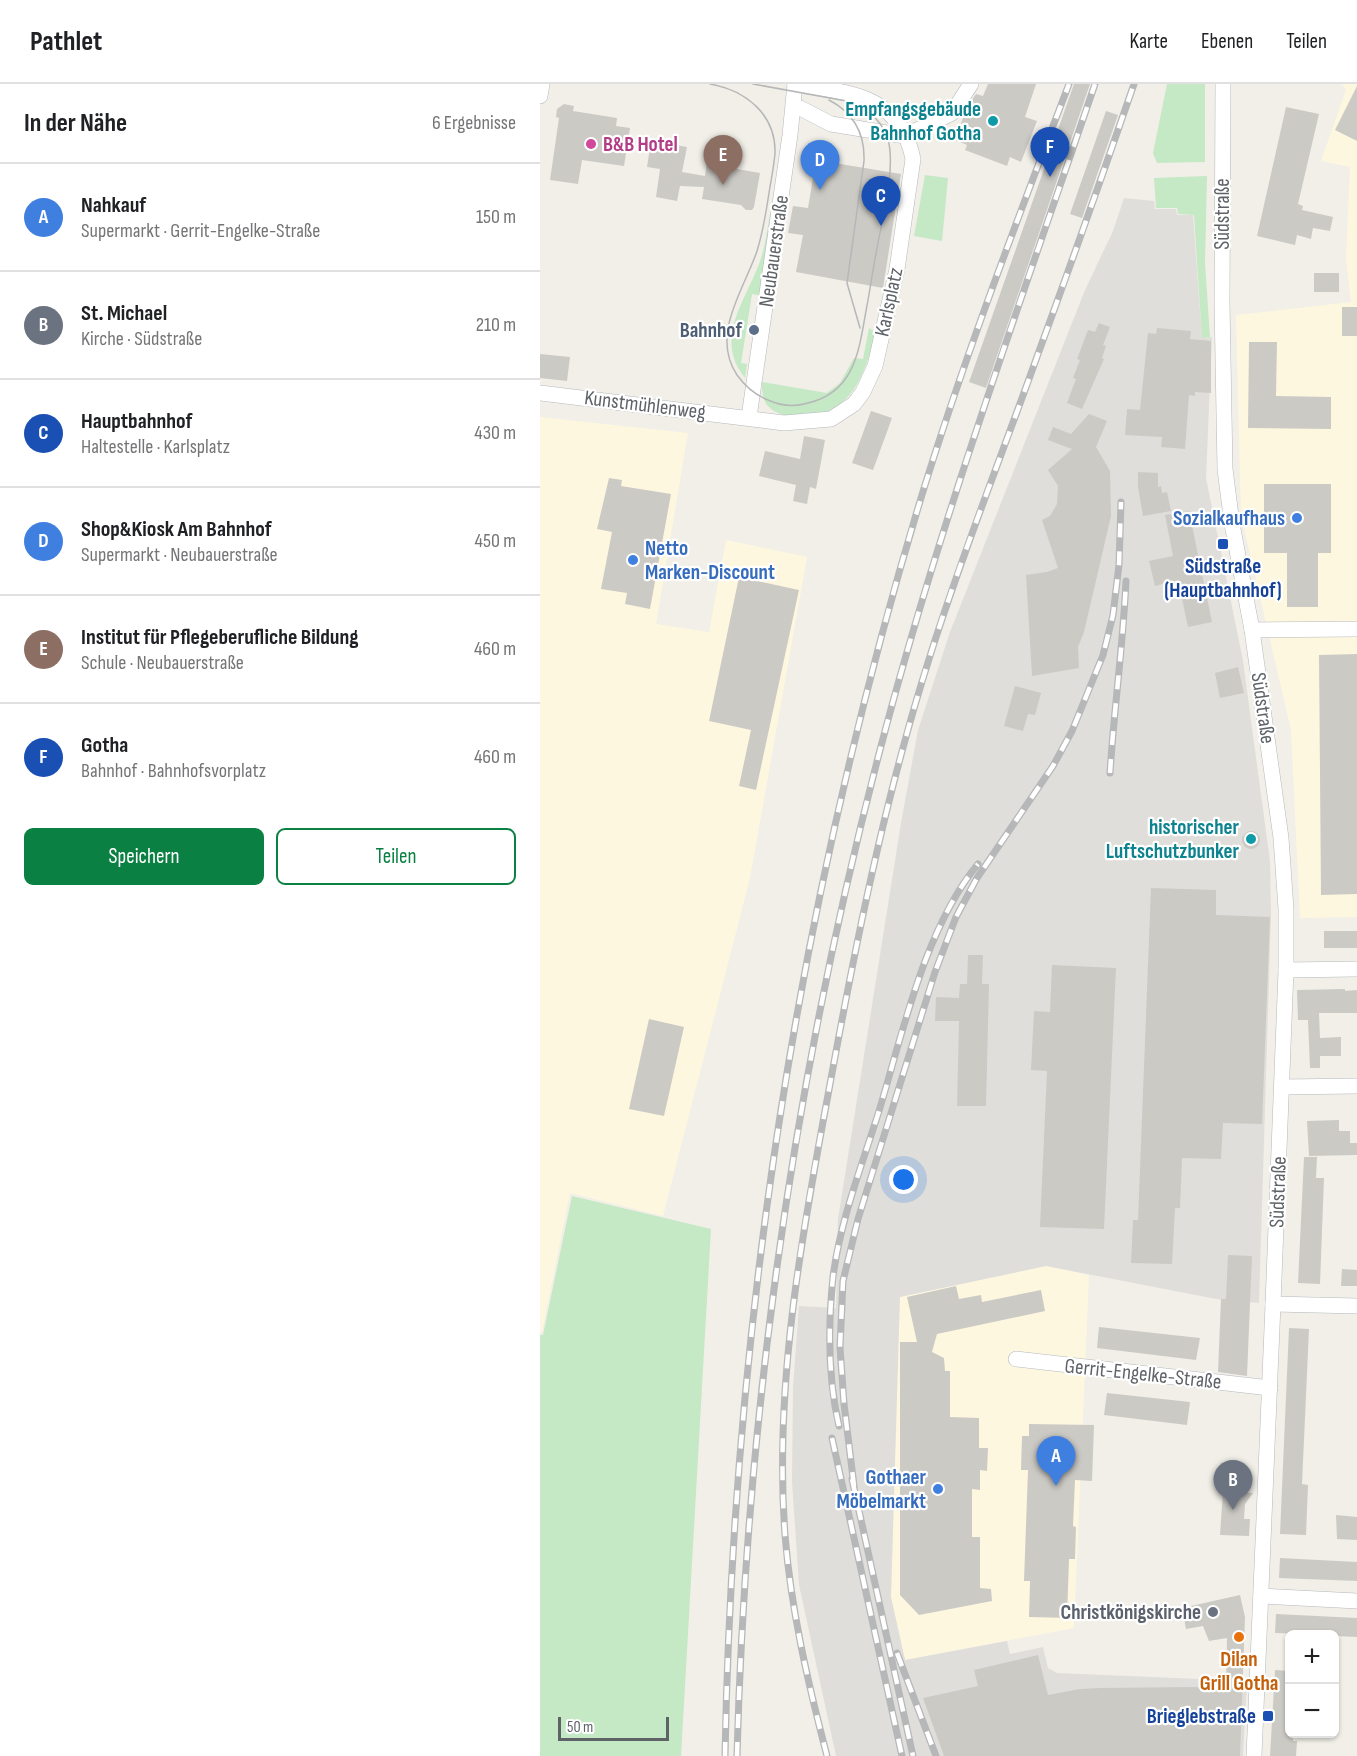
<!DOCTYPE html>
<html lang="de">
<meta charset="utf-8">
<style>
:root{--surface:#fff;--page:#f2f2f2;--text:#202124;--muted:#757577;--line:#e0e0e0;--accent:#0b8043}
body{margin:0;font-family:"Sofia Sans Condensed",sans-serif;background:var(--page);color:var(--text)}
.controls{position:absolute;right:18px;bottom:18px;display:grid;overflow:hidden;border-radius:9px;box-shadow:0 2px 4px #0004}
.controls button{width:54px;height:54px;display:grid;place-items:center;padding:0;border:0;border-bottom:2px solid var(--line);background:var(--surface);color:var(--text);font:30px sans-serif}
.scale{position:absolute;left:18px;bottom:15px;width:111px;box-sizing:border-box;padding-left:6px;border:3px solid #5f6368;border-top:0;font-size:16px;line-height:21px;white-space:nowrap;color:#5f6368;-webkit-text-stroke:4px #fff;paint-order:stroke}
.you{position:absolute;left:364px;top:1096px;width:21px;height:21px;margin:-15px;border:4px solid #fff;border-radius:50%;background:#1a73e8;box-shadow:0 0 0 9px #1a73e833}
.badge{display:grid;place-items:center;width:39px;height:39px;border-radius:50%;background:var(--accent);color:#fff;font-size:20px;font-weight:700}
.pin{position:absolute;translate:-50% -50px;filter:drop-shadow(0 2px 3px #0008)}
.pin::after{content:'';position:absolute;top:32px;width:21px;height:18px;background:inherit;clip-path:polygon(0 0,100% 0,50% 100%)}
.list{margin:0;padding:0;list-style:none}
h2{display:flex;justify-content:space-between;align-items:center;height:78px;margin:0;padding:0 24px;font-size:26px}
h2 small{font-size:20px;font-weight:400;color:var(--muted)}
.list li{display:grid;grid-template-columns:39px 1fr auto;gap:18px;align-items:center;box-sizing:border-box;height:108px;padding:0 24px;border-top:2px solid var(--line)}
.list b{display:block;font-size:22px;white-space:nowrap}
.list p{margin:0;font-size:20px;white-space:nowrap;color:var(--muted)}
.list em{font-size:20px;font-style:normal;color:var(--muted)}
.actions{display:flex;gap:12px;padding:18px 24px}
.actions a{flex:1;padding:14px 0;border:2px solid var(--accent);border-radius:9px;text-align:center;font-size:21px;color:var(--accent)}
.actions .main{background:var(--accent);color:#fff}
.map{position:relative;flex:none;width:817px;height:1672px;overflow:hidden}
header{display:flex;align-items:center;gap:36px;box-sizing:border-box;height:84px;padding:0 30px;background:var(--surface);border-bottom:2px solid var(--line)}
header strong{font-size:28px}
nav{display:flex;gap:33px;margin-inline-start:auto;font-size:21px}
main{display:flex}
aside{flex:1;background:var(--surface)}
.map>svg:first-child{display:block}
</style>
<header>
<strong>Pathlet</strong>
<nav><a>Karte</a><a>Ebenen</a><a>Teilen</a></nav>
</header>
<main>
<aside>
<h2>In der Nähe<small>6 Ergebnisse</small></h2>
<ul class="list">
<li><span class="badge" style="background:#3f7fe0">A</span><div><b>Nahkauf</b><p>Supermarkt · Gerrit-Engelke-Straße</p></div><em>150 m</em></li>
<li><span class="badge" style="background:#6b7280">B</span><div><b>St. Michael</b><p>Kirche · Südstraße</p></div><em>210 m</em></li>
<li><span class="badge" style="background:#1a4fb4">C</span><div><b>Hauptbahnhof</b><p>Haltestelle · Karlsplatz</p></div><em>430 m</em></li>
<li><span class="badge" style="background:#3f7fe0">D</span><div><b>Shop&amp;Kiosk Am Bahnhof</b><p>Supermarkt · Neubauerstraße</p></div><em>450 m</em></li>
<li><span class="badge" style="background:#8d6e63">E</span><div><b>Institut für Pflegeberufliche Bildung</b><p>Schule · Neubauerstraße</p></div><em>460 m</em></li>
<li><span class="badge" style="background:#1a4fb4">F</span><div><b>Gotha</b><p>Bahnhof · Bahnhofsvorplatz</p></div><em>460 m</em></li>
</ul>
<div class="actions"><a class="main">Speichern</a><a>Teilen</a></div>
</aside>
<div class="map">
<svg width="817" height="1672" viewBox="0 0 817 1672">
<rect width="100%" height="100%" fill="#f1efe8"/>
<!-- commercial -->
<g fill="#fef7e0">
<polygon points="802,0 817,0 817,833 760,834 751,646 701,431 696,231 811,218 806,176 810,83 781,77 806,6"/>
<polygon points="0,333 148,349 116,540 169,548 186,456 267,473 210,794 123,1132 30,1109 2,1248 0,1248"/>
<polygon points="506,1182 549,1191 534,1544 365,1576 351,1513 359,1213"/>
</g>
<!-- industrial -->
<polygon fill="#e0deda" points="584,114 614,117 615,125 636,125 637,131 653,131 662,254 672,253 666,394 703,577 730,777 731,831 719,1219 676,1215 506,1182 360,1213 351,1513 365,1576 467,1557 470,1570 503,1563 508,1584 517,1589 707,1597 703,1672 296,1672 259,1501 252,1398 253,1303 259,1222 296,1224 298,1135 361,739 378,646 410,548 545,206 573,147"/>
<!-- green -->
<g fill="#c5e8c5">
<polygon points="627,0 665,0 665,78 617,79 613,69"/>
<polygon points="385,91 408,94 402,157 374,152"/>
<polygon points="667,92 665,179 670,253 662,254 654,131 638,130 637,124 616,124 614,94"/>
<path d="M230 130H234L222 212 212 210 201 279 207 280 205 294C174 256 204 219 219 180 225 164 227 147 230 130Z"/>
<path d="M329 244 334 247 336 250C328 275 320 308 296 323 279 334 246 338 230 324 222 317 222 307 222 298L287 309 300 299 314 274 323 275Z"/>
<polygon points="32,1112 171,1145 141,1672 0,1672 0,1251 3,1251"/>
</g>
<!-- building -->
<g fill="#cccac5">
<polygon points="448,0 496,0 485,33 497,37 481,78 470,73 467,82 425,66 427,61 415,56 427,23 436,10 443,12"/>
<polygon points="534,0 550,0 446,304 429,298"/>
<polygon points="817,2 817,57 795,46"/>
<polygon points="24,20 34,22 33,27 77,34 76,42 90,44 84,82 42,76 38,100 10,96 19,34 16,33 17,25"/>
<polygon points="746,23 779,30 758,120 763,122 762,126 793,133 790,147 773,144 771,155 757,151 755,161 717,152"/>
<polygon points="566,27 578,31 542,134 530,130"/>
<polygon points="170,55 192,58 190,75 197,85 220,89 214,123 212,126 206,126 201,121 162,115 164,103 140,102 137,117 116,113 120,85 107,83 111,57 147,63 142,88 165,92"/>
<polygon points="276,76 361,90 343,204 256,188 263,151 248,149 253,122 268,124"/>
<rect x="774" y="189" width="25" height="19"/>
<rect x="802" y="223" width="15" height="29"/>
<polygon points="559,239 570,243 563,261 566,262 562,274 564,275 542,325 527,319 536,295 533,294 540,276 537,275 548,246 555,248"/>
<polygon points="617,244 651,247 650,255 671,257 671,309 655,308 655,312 649,311 645,365 621,363 622,353 585,351 587,325 600,326 608,249 616,250"/>
<polygon points="709,258 737,258 736,312 791,313 791,345 708,344"/>
<polygon points="0,270 30,273 27,297 0,294"/>
<polygon points="331,327 352,334 333,386 312,379"/>
<polygon points="549,330 567,337 556,363 570,387 571,432 544,548 538,563 539,584 492,592 486,491 507,488 518,484 502,436 510,432 517,420 518,402 508,386 532,365 508,356 513,343 531,350"/>
<polygon points="264,352 285,356 276,405 270,403 267,420 253,417 256,401 219,392 225,367 260,375"/>
<polygon points="598,388 618,389 618,403 621,402 622,409 627,408 631,427 603,432 598,403"/>
<polygon points="69,394 82,396 81,402 131,410 110,525 85,520 87,509 61,505 72,448 57,445"/>
<polygon points="724,400 791,400 791,469 778,469 778,523 747,523 747,469 724,469"/>
<polygon points="649,427 672,538 648,543 638,496 615,502 609,477 633,472 625,431"/>
<polygon points="199,493 259,506 216,706 199,702 211,646 169,637"/>
<polygon points="817,570 817,810 781,811 779,571"/>
<polygon points="698,583 704,609 680,614 675,589"/>
<polygon points="475,602 501,609 495,631 488,630 483,647 464,642"/>
<circle cx="711" cy="756" r="9"/>
<polygon points="611,804 676,806 676,831 730,833 722,1040 683,1039 681,1075 642,1074 640,1124 635,1124 632,1180 591,1179 593,1136 598,1136"/>
<rect x="784" y="847" width="33" height="17"/>
<polygon points="428,871 443,871 442,900 449,900 446,1022 417,1022 419,937 395,937 396,913 419,914 420,900 427,900"/>
<polygon points="512,881 576,884 564,1145 500,1143 507,987 491,986 494,927 510,928"/>
<polygon points="805,905 805,907 817,906 817,929 779,929 780,954 801,953 801,972 780,972 780,984 770,984 768,936 758,936 757,906"/>
<polygon points="109,935 144,943 124,1032 89,1025"/>
<polygon points="799,1036 799,1047 810,1047 810,1059 817,1059 817,1071 769,1072 767,1037"/>
<polygon points="764,1073 777,1073 776,1094 784,1094 780,1200 758,1199"/>
<polygon points="688,1171 712,1172 707,1292 678,1288 681,1215 686,1215"/>
<polygon points="802,1185 817,1186 817,1202 801,1202"/>
<polygon points="416,1202 419,1215 441,1211 442,1218 501,1206 505,1227 397,1250 392,1268 404,1274 405,1287 410,1287 410,1333 439,1334 439,1364 448,1364 447,1387 440,1386 440,1406 432,1405 432,1453 440,1453 440,1504 451,1505 452,1517 379,1531 360,1511 360,1258 377,1258 367,1213"/>
<polygon points="559,1243 660,1254 656,1276 557,1264"/>
<polygon points="749,1244 769,1245 762,1400 768,1401 766,1451 740,1450"/>
<polygon points="567,1309 650,1318 647,1341 564,1331"/>
<polygon points="489,1340 554,1341 552,1397 535,1396 533,1442 536,1443 535,1475 529,1475 527,1534 489,1533 490,1497 484,1497 488,1386 481,1386 482,1352 489,1352"/>
<polygon points="683,1407 713,1409 705,1420 704,1435 710,1435 709,1452 680,1451"/>
<polygon points="796,1431 817,1433 817,1456 797,1455"/>
<polygon points="740,1474 817,1478 817,1497 739,1494"/>
<polygon points="700,1511 705,1533 700,1672 404,1672 383,1614 438,1602 434,1586 498,1571 508,1611 540,1605 561,1604 654,1603 686,1605 687,1554 669,1557 663,1542 646,1545 642,1524"/>
<polygon points="736,1530 817,1534 817,1553 795,1552 795,1551 735,1549"/>
<polygon points="735,1586 750,1587 750,1650 753,1650 753,1657 757,1657 756,1672 730,1672"/>
</g>
<g fill="none" stroke-linecap="round" stroke-linejoin="round">
<defs>
<g id="minor">
<polyline points="683,0 682,219 685,385 692,440 712,546 741,754 746,825 746,886 733,1220 714,1672"/>
<polyline points="0,12 2,0"/>
<polyline points="260,24 291,40 365,52 412,29 431,0"/>
<path d="M0 309 244 339 291 335 314 320 323 308 335 282 357 185 373 75C360 10 309 9 255 0"/>
<polyline points="209,333 250,51 255,0"/>
<polyline points="712,546 817,545"/>
<polyline points="746,886 817,885"/>
<polyline points="742,1003 817,1002"/>
<polyline points="733,1220 817,1222"/>
<polyline points="476,1275 730,1304"/>
<polyline points="721,1512 817,1517"/>
</g>
</defs>
<!-- minor casing -->
<use href="#minor" stroke="#b5b8bc" stroke-width="16"/>
<!-- minor -->
<use href="#minor" stroke="#fff" stroke-width="15"/>
<!-- tram -->
<g stroke="#b6b7b8" stroke-width="1.5">
<path d="M170 0C205 6 236 30 235 69 234 82 231 96 229 109 226 129 223 148 217 167 204 206 170 250 197 291 205 302 215 311 228 316 241 322 255 323 268 319 315 308 319 266 326 227 330 206 333 185 337 164 342 136 356 83 348 56 343 38 329 26 312 18L213 0"/>
<path d="M289 16C314 29 325 49 324 77L307 199 320 244"/>
</g>
<defs>
<g id="rail">
<path d="M570 689C574 625 583 562 586 497"/>
<path d="M299 1342C288 1295 288 1242 293 1193 300 1137 322 1081 339 1027 363 948 385 844 438 780"/>
<polyline points="292,1354 362,1672"/>
<polyline points="312,1395 373,1672"/>
<polyline points="314,1402 304,1320 300,1263 303,1197 318,1135 395,888 416,833 437,794 513,682 532,647 563,571 573,531 579,481 581,418"/>
<polyline points="357,1569 396,1672"/>
<path d="M185 1672C193 1245 257 823 381 414 424 274 477 137 529 0"/>
<path d="M197 1672C206 1333 254 994 340 666 399 440 480 220 555 0"/>
<path d="M287 1672C268 1599 251 1526 245 1451 234 1304 261 1155 288 1011 315 863 344 716 390 572 422 470 462 371 498 270 531 180 563 90 594 0"/>
</g>
</defs>
<!-- rail casing -->
<use href="#rail" stroke="#b6b7b8" stroke-width="7"/>
<!-- rail -->
<use href="#rail" stroke="#fff" stroke-width="4.5" stroke-dasharray="14" stroke-linecap="butt"/>
</g>
<!-- markers -->
<g fill="#0f9aa8" stroke="#fff" stroke-width="2">
<circle cx="453" cy="37" r="6"/>
<circle cx="711" cy="755" r="6"/>
</g>
<circle fill="#d1479c" stroke="#fff" stroke-width="2" cx="51" cy="60" r="6"/>
<circle fill="#5c6f8a" stroke="#fff" stroke-width="2" cx="214" cy="246" r="6"/>
<g fill="#3f7fe0" stroke="#fff" stroke-width="2">
<circle cx="757" cy="434" r="6"/>
<circle cx="93" cy="476" r="6"/>
<circle cx="398" cy="1405" r="6"/>
</g>
<g fill="#1a4fb4" stroke="#fff" stroke-width="2">
<rect x="677" y="454" width="12" height="12" rx="3"/>
<rect x="722" y="1626" width="12" height="12" rx="3"/>
</g>
<circle fill="#6b7280" stroke="#fff" stroke-width="2" cx="673" cy="1528" r="6"/>
<circle fill="#e8710a" stroke="#fff" stroke-width="2" cx="699" cy="1553" r="6"/>
<g text-anchor="middle" dominant-baseline="central" stroke-width="4.5" stroke-linejoin="round" paint-order="stroke">
<!-- culture labels -->
<g font-size="21" font-weight="bold" fill="#0d838f" stroke="#fff" text-anchor="end">
<text x="441" y="25">Empfangsgebäude<tspan x="441" dy="24">Bahnhof Gotha</tspan></text>
<text x="699" y="743">historischer<tspan x="699" dy="24">Luftschutzbunker</tspan></text>
</g>
<!-- hotel labels -->
<g font-size="21" font-weight="bold" fill="#b23c85" stroke="#fff" text-anchor="start">
<text x="63" y="60">B&amp;B Hotel</text>
</g>
<!-- street labels -->
<g font-size="21" fill="#5f6368" stroke="#fff">
<text transform="translate(682 130) rotate(-90)">Südstraße</text>
<text transform="translate(234 167) rotate(-82)">Neubauerstraße</text>
<text transform="translate(349 218) rotate(-78)">Karlsplatz</text>
<text transform="translate(105 321) rotate(7)">Kunstmühlenweg</text>
<text transform="translate(723 624) rotate(82)">Südstraße</text>
<text transform="translate(738 1108) rotate(-88)">Südstraße</text>
<text transform="translate(603 1290) rotate(6)">Gerrit-Engelke-Straße</text>
</g>
<!-- service labels -->
<g font-size="21" font-weight="bold" fill="#4e5e75" stroke="#fff" text-anchor="end">
<text x="202" y="246">Bahnhof</text>
</g>
<!-- shop labels -->
<g font-size="21" font-weight="bold" fill="#366cbe" stroke="#fff" text-anchor="end">
<text x="745" y="434">Sozialkaufhaus</text>
<text x="105" y="464" text-anchor="start">Netto<tspan x="105" dy="24">Marken-Discount</tspan></text>
<text x="386" y="1393">Gothaer<tspan x="386" dy="24">Möbelmarkt</tspan></text>
</g>
<!-- transit labels -->
<g font-size="21" font-weight="bold" fill="#164399" stroke="#fff">
<text x="683" y="482">Südstraße<tspan x="683" dy="24">(Hauptbahnhof)</tspan></text>
<text x="716" y="1632" text-anchor="end">Brieglebstraße</text>
</g>
<!-- worship labels -->
<g font-size="21" font-weight="bold" fill="#5b616d" stroke="#fff" text-anchor="end">
<text x="661" y="1528">Christkönigskirche</text>
</g>
<!-- food labels -->
<g font-size="21" font-weight="bold" fill="#c56008" stroke="#fff">
<text x="699" y="1575">Dilan<tspan x="699" dy="24">Grill Gotha</tspan></text>
</g>
</g>
</svg>
<div class="controls">
<button>+</button>
<button>−</button>
</div>
<div class="scale">50 m</div>
<div class="you"></div>
<div class="pin badge" style="left:516px;top:1402px;background:#3f7fe0">A</div>
<div class="pin badge" style="left:693px;top:1426px;background:#6b7280">B</div>
<div class="pin badge" style="left:341px;top:142px;background:#1a4fb4">C</div>
<div class="pin badge" style="left:280px;top:106px;background:#3f7fe0">D</div>
<div class="pin badge" style="left:183px;top:101px;background:#8d6e63">E</div>
<div class="pin badge" style="left:510px;top:93px;background:#1a4fb4">F</div>
</div>
</main>
